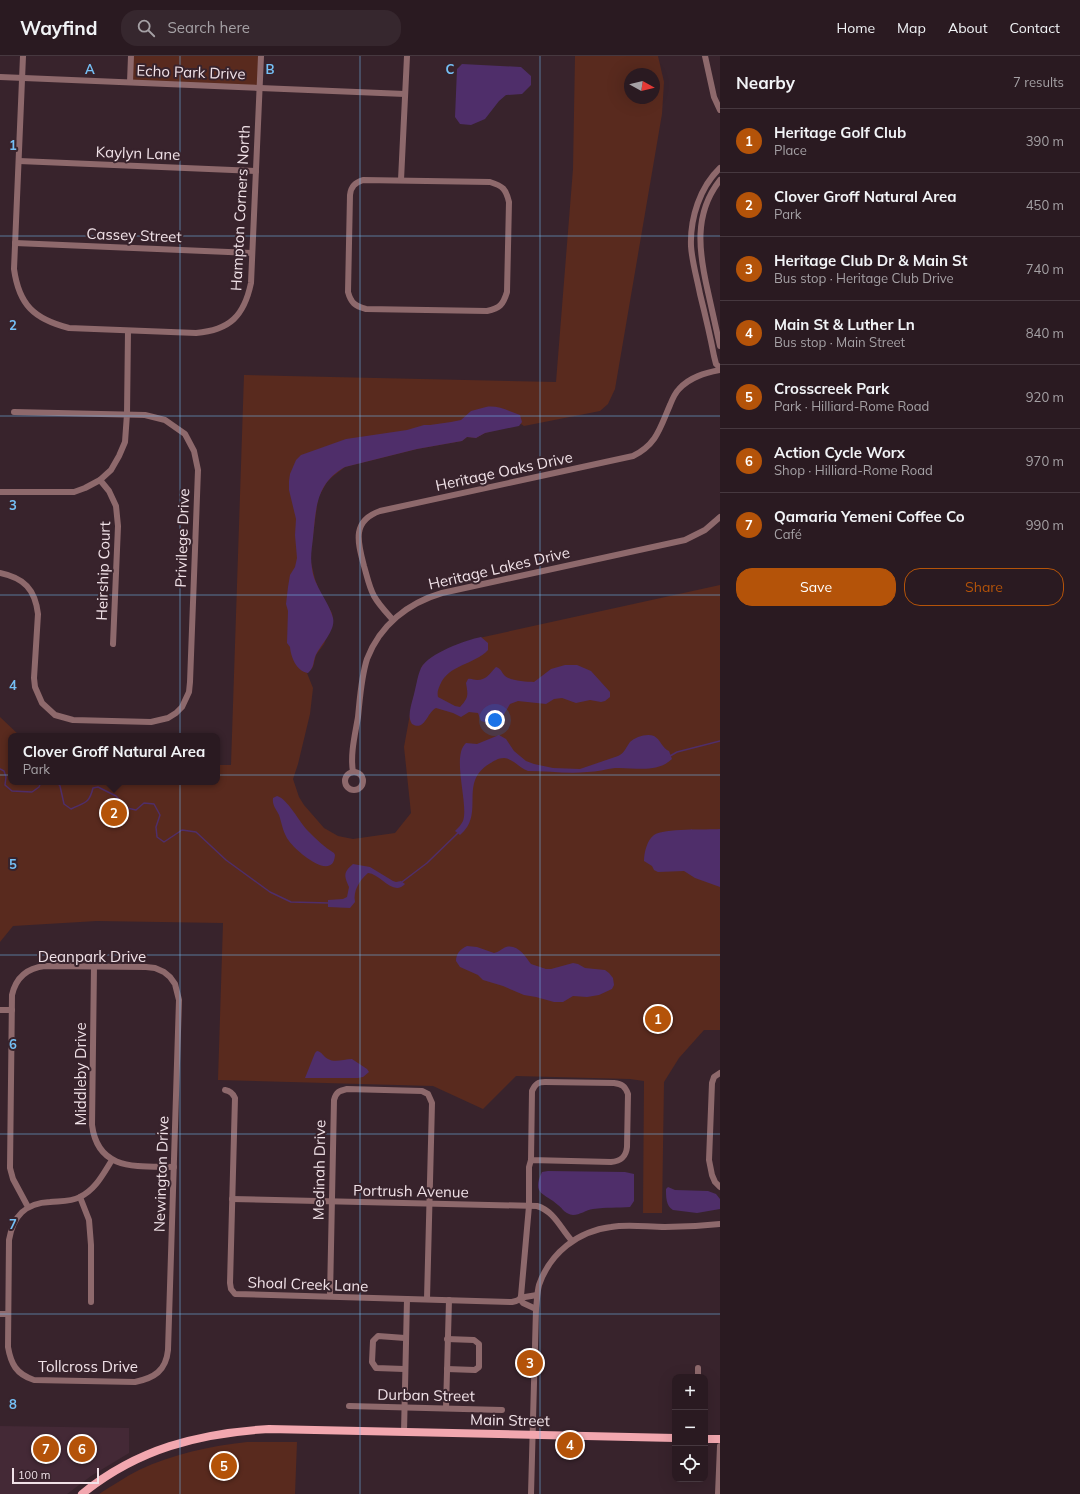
<!DOCTYPE html>
<meta charset="utf-8">
<style>
:root{--surface:#2a1a21;--page:#36272e;--text:#f1f3f6;--muted:#a5a1a5;--line:#46383f;--accent:#b45309}
body{margin:0;font-family:Mulish,sans-serif;background:var(--page);color:var(--text)}
.controls{position:absolute;right:12px;bottom:12px;display:grid;overflow:hidden;border-radius:8px;box-shadow:0 4px 16px #0002}
.controls button{width:36px;height:36px;display:grid;place-items:center;padding:0;border:0;border-bottom:1px solid var(--line);background:var(--surface);color:var(--text);font:20px sans-serif}
.compass{position:absolute;left:624px;top:12px;width:36px;height:36px;border-radius:50%;background:var(--surface);box-shadow:0 4px 16px #0002;rotate:98deg}
.scale{position:absolute;left:12px;bottom:10px;width:87px;box-sizing:border-box;padding-left:4px;border:2px solid #f1e2e8;border-top:0;font-size:11px;line-height:14px;white-space:nowrap;color:#f1e2e8;-webkit-text-stroke:3px #38232c;paint-order:stroke}
.you{position:absolute;left:495px;top:664px;width:14px;height:14px;margin:-10px;border:3px solid #fff;border-radius:50%;background:#1a73e8;box-shadow:0 0 0 6px #1a73e833}
.badge{display:grid;place-items:center;width:26px;height:26px;border-radius:50%;background:var(--accent);color:#fff;font-size:13px;font-weight:700}
.pin{position:absolute;translate:-50% -50%;border:2px solid #fff;box-shadow:0 1px 4px #0006}
.popup{position:absolute;left:8px;top:677px;width:212px;height:52px;box-sizing:border-box;display:grid;place-content:center;border-radius:8px;background:var(--surface);filter:drop-shadow(0 1px 3px #0005);font-size:13px;white-space:nowrap;color:var(--muted)}
.popup b{font-size:15px;color:var(--text)}
.popup::after{content:'';position:absolute;left:50%;top:100%;margin-left:-8px;border:8px solid transparent;border-top-color:var(--surface)}
.list{margin:0;padding:0;list-style:none}
h2{display:flex;justify-content:space-between;align-items:center;height:52px;margin:0;padding:0 16px;font-size:17px}
h2 small{font-size:13px;font-weight:400;color:var(--muted)}
.list li{display:grid;grid-template-columns:26px 1fr auto;gap:12px;align-items:center;box-sizing:border-box;height:64px;padding:0 16px;border-top:1px solid var(--line)}
.list b{display:block;font-size:15px;white-space:nowrap}
.list p{margin:0;font-size:13px;white-space:nowrap;color:var(--muted)}
.list em{font-size:13px;font-style:normal;color:var(--muted)}
.actions{display:flex;gap:8px;padding:12px 16px}
.actions a{flex:1;padding:9px 0;border:1px solid var(--accent);border-radius:16px;text-align:center;font-size:14px;color:var(--accent)}
.actions .main{background:var(--accent);color:#fff}
.icon{flex:none;width:22px;height:22px;fill:none;stroke:currentColor;stroke-width:2;stroke-linecap:round;stroke-linejoin:round}
.map{position:relative;flex:none;width:720px;height:1438px;overflow:hidden}
header{display:flex;align-items:center;gap:24px;box-sizing:border-box;height:56px;padding:0 20px;background:var(--surface);border-bottom:1px solid var(--line)}
header strong{font-size:19px}
nav{display:flex;gap:22px;margin-inline-start:auto;font-size:14px}
.search{width:280px;height:36px;background:var(--page);display:flex;align-items:center;gap:10px;box-sizing:border-box;padding:0 14px;border-radius:16px;color:var(--muted);font-size:15px}
main{display:flex}
aside{flex:1;background:var(--surface)}
.map>svg:first-child{display:block}
</style>
<header>
<strong>Wayfind</strong>
<div class="search"><svg class="icon" aria-label="search" viewBox="0 0 24 24"><circle cx="10" cy="10" r="6"/><path d="M15 15l6 6"/></svg>Search here</div>
<nav><a>Home</a><a>Map</a><a>About</a><a>Contact</a></nav>
</header>
<main>
<div class="map">
<svg width="720" height="1438" viewBox="0 0 720 1438">
<rect width="100%" height="100%" fill="#38232c"/>
<!-- built -->
<polygon fill="#442936" points="0,1370 129,1372 129,1397 91,1420 67,1438 0,1438"/>
<!-- green -->
<g fill="#592a1e" fill-rule="evenodd">
<polygon points="131,0 261,0 259,32 130,26"/>
<path d="M575 0H658L664 26 662 58 615 333 608 348 600 355 524 370 521 368 485 377 476 382 467 381 462 385 417 393 345 411 332 421 327 426 318 442 310 502 315 523 320 537 332 557 333 565 324 588 316 599 313 611 307 617 313 632 310 658 298 708 293 723 299 741 304 749 324 772 338 780 353 783 395 777 411 757 404 691 412 647 422 610 431 602 441 596 462 587 479 582 720 529V974H704L679 1002 664 1026 662 1157H643L644 1025 630 1023 516 1020 483 1053 433 1030 218 1024 223 867 97 865 13 870 0 886V661L20 680H11V726H217V709H231L244 319 556 326 573 113ZM630 18H654V42H630Z"/>
<path d="M247 1386H297L295 1438H99C112 1430 125 1421 139 1414 173 1398 210 1390 247 1386Z"/>
</g>
<!-- water -->
<g fill="#4f2e6a">
<polygon points="462,8 521,11 531,20 531,29 522,38 506,39 499,45 485,63 471,69 460,68 455,61 457,13"/>
<path d="M486 351C497 349 509 355 520 359L522 366 519 370 485 377 476 382 467 381 462 385 417 393 345 411C316 427 316 452 313 482 312 492 310 501 312 512 314 531 329 545 333 562 336 575 319 590 315 601 313 607 314 612 308 617 296 615 291 601 290 591L287 587 288 555 286 548 288 531 290 519 295 511 297 502 295 479 296 463 289 434V425L290 418 296 404 301 399 346 383 407 374 424 369H430L451 366 461 364 471 355Z"/>
<path d="M481 581 488 587V594C474 609 449 608 440 629 438 633 437 637 438 641L455 650 460 651C469 641 468 639 466 627L468 623C471 622 474 624 477 624 487 624 490 617 496 611 502 613 501 616 505 620 511 625 526 626 534 626L551 613 565 609H577L591 615 610 636V641L605 645 601 646 590 644 576 647 562 642 554 643 546 648 518 645 510 648 503 660 495 662 488 667 481 665 478 657 469 656 461 661 453 657 436 652C427 656 425 676 412 668 407 661 411 650 413 642 416 632 417 621 421 612 429 597 466 584 481 581Z"/>
<path d="M499 679 506 683 514 695 526 705 534 708 553 712 580 713 618 700C625 697 626 691 630 686 635 681 647 677 654 680 661 684 662 692 669 695L672 703C656 718 634 711 615 712 606 713 597 716 587 716 568 718 548 715 528 715 519 712 514 703 504 702 498 702 494 705 489 708 458 727 486 758 460 779L455 775C458 772 461 769 463 765 469 748 451 700 466 687L477 688Z"/>
<path d="M277 740C287 742 300 767 308 775 316 783 324 791 334 797L335 799C333 827 296 795 289 785 283 777 282 768 279 759 276 753 272 749 273 742Z"/>
<path d="M720 773V831L695 822 684 815 658 816 654 814 652 810 644 805C644 797 647 784 654 779 664 772 706 774 720 773Z"/>
<path d="M353 808 370 811 393 825 396 826 401 825 405 828C393 841 381 818 368 817 359 825 353 835 355 846L350 852 328 851V844L343 843 347 841 349 831C345 821 342 817 353 808Z"/>
<path d="M467 890 477 891 494 897C499 896 501 893 506 891 518 888 525 900 531 908L546 913H551L573 907 578 908 585 912 605 914 609 917 613 922 614 929 612 933 599 939 587 941 573 940 563 946H554L536 941 524 939 503 930 483 924 478 919 460 911 456 905C456 898 460 893 467 890Z"/>
<path d="M317 995C323 996 323 1001 328 1003 335 1007 344 1003 352 1003L367 1013 369 1016 363 1021 358 1022H305L315 997Z"/>
<path d="M548 1115 625 1116 634 1118V1145L630 1151C618 1152 606 1151 593 1153 586 1154 580 1159 573 1159 565 1158 563 1153 558 1149 545 1137 531 1139 542 1116Z"/>
<path d="M668 1131 675 1134 708 1135 716 1138 720 1143V1153L697 1157 673 1154C666 1150 666 1141 666 1133Z"/>
</g>
<g fill="none" stroke-linecap="round" stroke-linejoin="round">
<!-- stream -->
<g stroke="#4f2e6a" stroke-width="1.5">
<polyline points="670,700 677,696 720,685"/>
<polyline points="0,713 4,715 6,721 5,729 12,735 32,736 39,731 41,726"/>
<path d="M57 726 60 730 64 748 71 753C85 746 89 748 93 732L98 731 116 740 127 752 136 754 144 747 154 748 160 759 156 771 157 781 164 786 182 774 196 776 226 804 270 836 291 846 329 847"/>
<polyline points="402,826 427,807 459,776"/>
</g>
<!-- minor -->
<g stroke="#8e696c" stroke-width="6">
<path d="M23 0 14 213C19 249 34 263 69 272L196 277C230 274 244 260 251 227L261 0"/>
<polyline points="705,0 714,41 720,54"/>
<polyline points="0,21 405,38"/>
<polyline points="130,26 131,0"/>
<polyline points="19,105 256,115"/>
<path d="M720 112C700 131 690 162 691 190 692 206 697 222 700 238 705 258 710 279 714 300L716 308 720 312"/>
<path d="M363 124 490 126C503 130 506 133 509 146L507 236C503 249 500 252 487 255L366 253C355 250 351 247 348 236L350 139C351 130 355 127 363 124Z"/>
<polyline points="401,124 407,0"/>
<path d="M720 124C693 158 699 197 708 236 712 254 716 272 720 290"/>
<polyline points="15,187 252,197"/>
<polyline points="100,424 109,435 116,450 118,470 113,588"/>
<polyline points="0,436 74,436 85,432 100,424 111,414 119,400 125,386 127,358 128,275"/>
<path d="M0 517C24 522 35 533 38 558L34 622 35 631 42 647 55 659 73 664 151 666 168 662 176 657 182 651 189 636 190 626 198 414 194 395 185 378 165 364 145 359 14 356"/>
<path d="M393 564C386 556 379 549 374 540 369 531 367 520 364 510 358 487 351 465 380 455L633 400C657 388 660 372 670 349 672 344 675 337 679 333 690 321 705 317 720 314"/>
<circle cx="354" cy="725" r="9"/>
<path d="M353 716C350 698 355 679 358 661 360 642 361 622 367 603 380 569 408 547 442 537L685 484 705 474 720 461"/>
<path d="M94 910 92 1069C98 1116 138 1110 174 1111"/>
<polyline points="0,954 12,954"/>
<polyline points="720,1017 714,1021 712,1027 709,1104 712,1119 715,1126 720,1131"/>
<path d="M225 1034C230 1035 233 1037 235 1042L230 1227 231 1233 235 1238 512 1246 516 1245 525 1241 537 1239"/>
<polyline points="80,1141 89,1164 91,1189 91,1246"/>
<path d="M232 1143 537 1150C554 1155 561 1173 572 1185"/>
<path d="M28 1151 13 1123 10 1112 12 939C16 921 27 912 45 910L146 911 155 912 164 916 170 921 175 928 179 944 168 1294C166 1315 154 1322 135 1326L34 1324C16 1318 11 1308 8 1291L9 1184C13 1160 25 1147 50 1146 60 1145 71 1146 80 1141 96 1133 103 1118 112 1104"/>
<path d="M330 1240 334 1044C336 1036 339 1035 347 1033L422 1035 428 1038 432 1047 427 1243"/>
<path d="M520 1243 521 1240 529 1150V1111L531 1104 532 1035C535 1028 538 1026 545 1026L614 1027C622 1028 625 1030 628 1038L627 1091C626 1101 621 1105 611 1106L531 1104"/>
<polyline points="520,1243 523,1247 536,1253"/>
<polyline points="0,1258 8,1258"/>
<polyline points="404,1313 376,1312 372,1306 373,1285 378,1280 405,1282"/>
<polyline points="447,1313 475,1314 479,1311 479,1288 474,1284 447,1283"/>
<polyline points="698,1321 698,1312"/>
<polyline points="349,1350 502,1354"/>
<polyline points="446,1352 449,1244"/>
<polyline points="404,1376 407,1243"/>
<path d="M531 1438 536 1253C537 1245 537 1237 539 1229 550 1197 578 1175 611 1171 628 1168 647 1171 665 1171 684 1171 702 1170 720 1168"/>
<polyline points="718,1438 720,1390"/>
</g>
<!-- major -->
<g stroke="#f2a7af" stroke-width="8">
<polyline points="705,1383 720,1383"/>
<path d="M82 1438C137 1393 199 1377 269 1373L675 1382"/>
</g>
</g>
<!-- grid -->
<path fill="none" stroke="#75c0f6" stroke-width="1" stroke-opacity="0.55" d="M180 0V1438M360 0V1438M540 0V1438M0 180H720M0 360H720M0 539H720M0 719H720M0 899H720M0 1078H720M0 1258H720"/>
<g text-anchor="middle" dominant-baseline="central" stroke-width="4" stroke-linejoin="round" paint-order="stroke">
<!-- street labels -->
<g font-size="15" fill="#f1e2e8" stroke="#38232c">
<text transform="translate(191 16) rotate(2)">Echo Park Drive</text>
<text transform="translate(138 97) rotate(2)">Kaylyn Lane</text>
<text transform="translate(240 152) rotate(-87)">Hampton Corners North</text>
<text transform="translate(134 179) rotate(2)">Cassey Street</text>
<text transform="translate(504 415) rotate(-12)">Heritage Oaks Drive</text>
<text transform="translate(182 482) rotate(-88)">Privilege Drive</text>
<text transform="translate(499 512) rotate(-13)">Heritage Lakes Drive</text>
<text transform="translate(103 515) rotate(-88)">Heirship Court</text>
<text x="92" y="900">Deanpark Drive</text>
<text transform="translate(80 1018) rotate(-90)">Middleby Drive</text>
<text transform="translate(319 1114) rotate(-89)">Medinah Drive</text>
<text transform="translate(161 1118) rotate(-88)">Newington Drive</text>
<text transform="translate(411 1135) rotate(1)">Portrush Avenue</text>
<text transform="translate(308 1228) rotate(2)">Shoal Creek Lane</text>
<text x="88" y="1310">Tollcross Drive</text>
<text transform="translate(426 1339) rotate(1)">Durban Street</text>
<text transform="translate(510 1364) rotate(1)">Main Street</text>
</g>
</g>
<g font-size="13" text-anchor="middle" font-weight="bold" fill="#75c0f6" stroke="#38232c" stroke-width="4" stroke-linejoin="round" paint-order="stroke">
<text x="90" y="18">A</text>
<text x="270" y="18">B</text>
<text x="450" y="18">C</text>
<text x="13" y="94">1</text>
<text x="13" y="274">2</text>
<text x="13" y="454">3</text>
<text x="13" y="634">4</text>
<text x="13" y="813">5</text>
<text x="13" y="993">6</text>
<text x="13" y="1173">7</text>
<text x="13" y="1353">8</text>
</g>
</svg>
<div class="controls">
<button>+</button>
<button>−</button>
<button><svg class="icon" aria-label="locate" viewBox="0 0 24 24"><circle cx="12" cy="12" r="6"/><path d="M12 2v4M12 18v4M2 12h4M18 12h4"/></svg></button>
</div>
<svg class="compass" viewBox="-18 -18 36 36"><path d="M0-13l5 13h-10z" fill="#e53935"/><path d="M0 13l5-13h-10z" fill="#a5a1a5"/></svg>
<div class="scale">100 m</div>
<div class="you"></div>
<div class="pin badge" style="left:658px;top:963px">1</div>
<div class="pin badge" style="left:114px;top:757px">2</div>
<div class="popup"><b>Clover Groff Natural Area</b>Park</div>
<div class="pin badge" style="left:530px;top:1307px">3</div>
<div class="pin badge" style="left:570px;top:1389px">4</div>
<div class="pin badge" style="left:224px;top:1410px">5</div>
<div class="pin badge" style="left:82px;top:1393px">6</div>
<div class="pin badge" style="left:46px;top:1393px">7</div>
</div>
<aside>
<h2>Nearby<small>7 results</small></h2>
<ul class="list">
<li><span class="badge">1</span><div><b>Heritage Golf Club</b><p>Place</p></div><em>390 m</em></li>
<li><span class="badge">2</span><div><b>Clover Groff Natural Area</b><p>Park</p></div><em>450 m</em></li>
<li><span class="badge">3</span><div><b>Heritage Club Dr &amp; Main St</b><p>Bus stop · Heritage Club Drive</p></div><em>740 m</em></li>
<li><span class="badge">4</span><div><b>Main St &amp; Luther Ln</b><p>Bus stop · Main Street</p></div><em>840 m</em></li>
<li><span class="badge">5</span><div><b>Crosscreek Park</b><p>Park · Hilliard-Rome Road</p></div><em>920 m</em></li>
<li><span class="badge">6</span><div><b>Action Cycle Worx</b><p>Shop · Hilliard-Rome Road</p></div><em>970 m</em></li>
<li><span class="badge">7</span><div><b>Qamaria Yemeni Coffee Co</b><p>Café</p></div><em>990 m</em></li>
</ul>
<div class="actions"><a class="main">Save</a><a>Share</a></div>
</aside>
</main>
